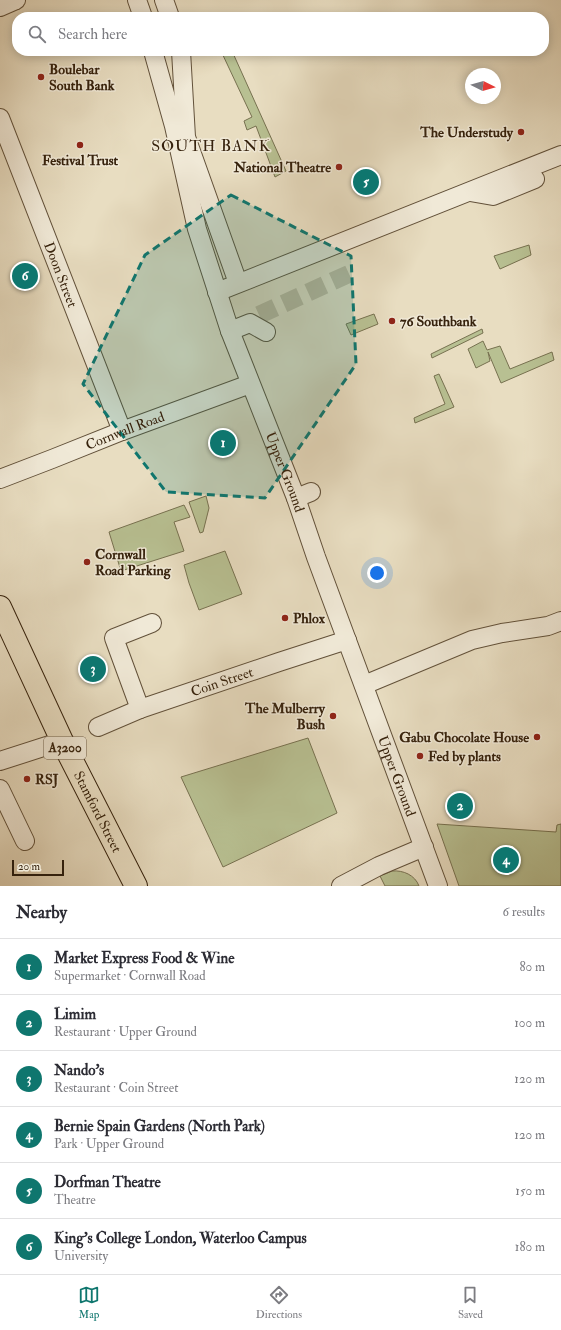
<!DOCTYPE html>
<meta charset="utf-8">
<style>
:root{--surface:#fff;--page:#f7f7f7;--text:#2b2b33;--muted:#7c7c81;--line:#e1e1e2;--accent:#0f766e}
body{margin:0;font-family:"IM FELL Double Pica",serif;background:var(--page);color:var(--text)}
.compass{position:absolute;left:465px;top:68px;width:36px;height:36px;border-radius:50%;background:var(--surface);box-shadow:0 2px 10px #0003;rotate:95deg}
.scale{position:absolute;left:12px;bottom:10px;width:52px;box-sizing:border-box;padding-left:4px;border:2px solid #36220d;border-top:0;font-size:11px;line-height:14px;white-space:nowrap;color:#36220d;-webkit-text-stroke:3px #f0e9d7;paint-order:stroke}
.you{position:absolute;left:377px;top:573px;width:14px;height:14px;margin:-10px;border:3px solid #fff;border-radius:50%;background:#1a73e8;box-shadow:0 0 0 6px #1a73e833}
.badge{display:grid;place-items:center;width:26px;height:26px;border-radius:50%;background:var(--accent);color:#fff;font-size:13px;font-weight:700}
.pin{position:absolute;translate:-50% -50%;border:2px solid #fff;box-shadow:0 1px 4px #0006}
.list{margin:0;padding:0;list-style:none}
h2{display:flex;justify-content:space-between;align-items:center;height:52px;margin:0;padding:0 16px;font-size:17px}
h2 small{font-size:13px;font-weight:400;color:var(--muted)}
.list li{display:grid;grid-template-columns:26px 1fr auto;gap:12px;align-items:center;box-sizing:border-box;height:56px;padding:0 16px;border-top:1px solid var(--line)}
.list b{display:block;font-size:15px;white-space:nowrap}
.list p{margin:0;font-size:13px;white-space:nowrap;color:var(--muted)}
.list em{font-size:13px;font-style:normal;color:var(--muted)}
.icon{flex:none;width:22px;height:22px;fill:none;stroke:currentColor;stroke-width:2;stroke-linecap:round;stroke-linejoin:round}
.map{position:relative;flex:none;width:561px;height:886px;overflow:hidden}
.search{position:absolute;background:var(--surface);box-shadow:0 2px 10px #0003;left:12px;right:12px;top:12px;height:44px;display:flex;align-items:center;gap:10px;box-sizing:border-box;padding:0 14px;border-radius:16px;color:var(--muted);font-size:15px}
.sheet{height:388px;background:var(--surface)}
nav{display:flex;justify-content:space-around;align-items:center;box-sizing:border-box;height:56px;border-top:1px solid var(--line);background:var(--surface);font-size:11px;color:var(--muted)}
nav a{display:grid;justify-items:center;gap:2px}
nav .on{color:var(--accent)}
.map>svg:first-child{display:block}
</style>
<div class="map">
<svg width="561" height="886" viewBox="0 0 561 886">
<rect width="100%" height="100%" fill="#e8ddc1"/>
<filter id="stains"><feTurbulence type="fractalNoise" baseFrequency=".005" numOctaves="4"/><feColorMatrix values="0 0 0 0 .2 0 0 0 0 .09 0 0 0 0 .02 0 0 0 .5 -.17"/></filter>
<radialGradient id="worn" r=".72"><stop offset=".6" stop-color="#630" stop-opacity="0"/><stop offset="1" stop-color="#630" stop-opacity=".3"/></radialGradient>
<!-- green -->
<g fill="#b8c092" stroke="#777150">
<polygon points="221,51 232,51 286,171 275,177 256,126 247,130 244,121 252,117"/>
<polygon points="529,245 531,255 500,269 494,256"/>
<polygon points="374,314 378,324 351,335 346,324"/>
<polygon points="482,329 483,333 432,358 431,354"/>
<polygon points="483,341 487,350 500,346 510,369 552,352 554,360 501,383 488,352 490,361 476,368 468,349"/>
<polygon points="439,374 454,407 415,423 414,418 445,404 434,376"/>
<polygon points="206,496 209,508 203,532 200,533 189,502"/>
<polygon points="184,505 190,517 174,522 184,551 121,571 109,532"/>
<polygon points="225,551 242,594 199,610 189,583 184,565"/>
<polygon points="308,738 337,813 223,867 181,777"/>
<polygon points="437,824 556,832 557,825 561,824 561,886 459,886"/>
<path d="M392 871C403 870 415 875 419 886H385L380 876Z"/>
</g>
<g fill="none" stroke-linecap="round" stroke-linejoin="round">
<!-- minor-tunnel -->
<polyline stroke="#c4b89d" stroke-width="18" stroke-dasharray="18 9" stroke-linecap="butt" points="259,315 353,272"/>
<defs>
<g id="minor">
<polyline points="137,0 143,17"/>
<polyline points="164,0 170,17"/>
<polyline points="0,7 16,0"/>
<path id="s1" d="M153 51 174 126 197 229 230 331 296 498 316 557 438 886"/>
<polyline points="181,51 186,137 238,283"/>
<path id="s2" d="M0 118 122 431"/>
<polyline points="470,192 493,196 535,179"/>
<polyline points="217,292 561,155"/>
<polyline points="230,331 250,323 266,332"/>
<path id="s3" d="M0 479 52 459 122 431 250 384"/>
<polyline points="296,498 311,492"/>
<polyline points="364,685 472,640 502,633 548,626 561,621"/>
<polyline points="140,709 114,638 152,623"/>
<path id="s4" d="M98 727 140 709 279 662 347 640"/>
<polyline points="0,761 62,741"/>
<polyline points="0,789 25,841"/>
<polyline points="341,886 379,866 424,847"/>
</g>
<g id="major">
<path id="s5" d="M0 607 62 741 136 886"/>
</g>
</defs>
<!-- minor casing -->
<use href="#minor" stroke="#62513a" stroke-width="20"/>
<!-- major casing -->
<use href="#major" stroke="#36220d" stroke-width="24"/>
<!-- minor -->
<use href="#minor" stroke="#f0e9d7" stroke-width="18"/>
<!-- major -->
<use href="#major" stroke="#e8ddc1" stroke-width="22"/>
</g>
<!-- marked area -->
<path fill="#0f766e" fill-opacity="0.2" stroke="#0f766e" stroke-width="3" stroke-dasharray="8 5" stroke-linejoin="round" d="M231 195 351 256 356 364 265 498 166 492 83 384 145 255Z"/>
<!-- markers -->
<g fill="#8f2418" stroke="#f0e9d7" stroke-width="1.5">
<circle cx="41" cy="77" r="4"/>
<circle cx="521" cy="132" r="4"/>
<circle cx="80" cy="145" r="4"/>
<circle cx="339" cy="167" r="4"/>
<circle cx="392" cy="321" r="4"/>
<circle cx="87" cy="562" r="4"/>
<circle cx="285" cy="618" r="4"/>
<circle cx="333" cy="716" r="4"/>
<circle cx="537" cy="737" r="4"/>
<circle cx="420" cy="756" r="4"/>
<circle cx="27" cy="779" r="4"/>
</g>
<g text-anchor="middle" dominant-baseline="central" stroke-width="3" stroke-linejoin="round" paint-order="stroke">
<!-- shield labels -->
<rect fill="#f0e9d7" stroke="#6e5e4a" stroke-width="1" x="44" y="737" width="42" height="22" rx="3"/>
<g font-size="13" font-weight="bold" fill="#36220d">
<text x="65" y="748">A3200</text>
</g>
<!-- poi labels -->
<g font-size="14" font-weight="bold" fill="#36220d" stroke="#f0e9d7" text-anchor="start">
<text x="49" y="69">Boulebar<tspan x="49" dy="16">South Bank</tspan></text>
<text x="513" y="132" text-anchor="end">The Understudy</text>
<text x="80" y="160" text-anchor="middle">Festival Trust</text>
<text x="331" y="167" text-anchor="end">National Theatre</text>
<text x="400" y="321">76 Southbank</text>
<text x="95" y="554">Cornwall<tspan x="95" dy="16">Road Parking</tspan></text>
<text x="293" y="618">Phlox</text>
<text x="325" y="708" text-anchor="end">The Mulberry<tspan x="325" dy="16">Bush</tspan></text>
<text x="529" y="737" text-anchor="end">Gabu Chocolate House</text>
<text x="428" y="756">Fed by plants</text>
<text x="35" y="779">RSJ</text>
</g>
<!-- street labels -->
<g font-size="14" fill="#36220d" stroke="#f0e9d7">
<text stroke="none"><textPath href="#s2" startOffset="168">Doon Street</textPath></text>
<text stroke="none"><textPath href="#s3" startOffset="134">Cornwall Road</textPath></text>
<text stroke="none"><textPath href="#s1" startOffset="442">Upper Ground</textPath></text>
<text stroke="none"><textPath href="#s4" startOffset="132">Coin Street</textPath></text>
<text stroke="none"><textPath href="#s1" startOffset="766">Upper Ground</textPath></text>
<text stroke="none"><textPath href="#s5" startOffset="227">Stamford Street</textPath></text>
</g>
<!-- quarter labels -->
<g font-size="16" letter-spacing="1" fill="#36220d" stroke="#f0e9d7">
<text x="211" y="146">SOUTH BANK</text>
</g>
</g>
<rect width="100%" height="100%" filter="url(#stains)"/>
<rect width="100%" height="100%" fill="url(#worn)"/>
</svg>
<svg class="compass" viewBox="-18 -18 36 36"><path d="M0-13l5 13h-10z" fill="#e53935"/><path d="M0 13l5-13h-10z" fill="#7c7c81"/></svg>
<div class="scale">20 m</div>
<div class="you"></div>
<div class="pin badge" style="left:223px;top:443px">1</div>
<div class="pin badge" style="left:460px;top:806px">2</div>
<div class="pin badge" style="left:93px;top:669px">3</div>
<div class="pin badge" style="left:506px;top:860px">4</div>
<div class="pin badge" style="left:366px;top:182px">5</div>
<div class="pin badge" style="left:25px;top:276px">6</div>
<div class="search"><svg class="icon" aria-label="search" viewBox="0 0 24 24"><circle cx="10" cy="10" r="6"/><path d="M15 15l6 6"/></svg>Search here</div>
</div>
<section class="sheet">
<h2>Nearby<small>6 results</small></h2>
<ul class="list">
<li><span class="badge">1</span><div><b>Market Express Food &amp; Wine</b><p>Supermarket · Cornwall Road</p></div><em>80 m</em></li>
<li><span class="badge">2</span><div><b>Limim</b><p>Restaurant · Upper Ground</p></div><em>100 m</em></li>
<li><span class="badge">3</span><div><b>Nando's</b><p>Restaurant · Coin Street</p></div><em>120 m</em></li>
<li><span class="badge">4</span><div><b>Bernie Spain Gardens (North Park)</b><p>Park · Upper Ground</p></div><em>120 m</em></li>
<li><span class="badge">5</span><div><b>Dorfman Theatre</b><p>Theatre</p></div><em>150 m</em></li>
<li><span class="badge">6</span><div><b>King's College London, Waterloo Campus</b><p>University</p></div><em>180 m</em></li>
</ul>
</section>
<nav>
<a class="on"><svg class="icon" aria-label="map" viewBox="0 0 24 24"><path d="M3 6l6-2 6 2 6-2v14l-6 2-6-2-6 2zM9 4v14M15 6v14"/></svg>Map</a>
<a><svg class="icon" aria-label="directions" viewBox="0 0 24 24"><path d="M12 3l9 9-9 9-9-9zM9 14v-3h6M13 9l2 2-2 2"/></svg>Directions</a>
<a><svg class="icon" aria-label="saved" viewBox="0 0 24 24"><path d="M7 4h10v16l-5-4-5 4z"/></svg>Saved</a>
</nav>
